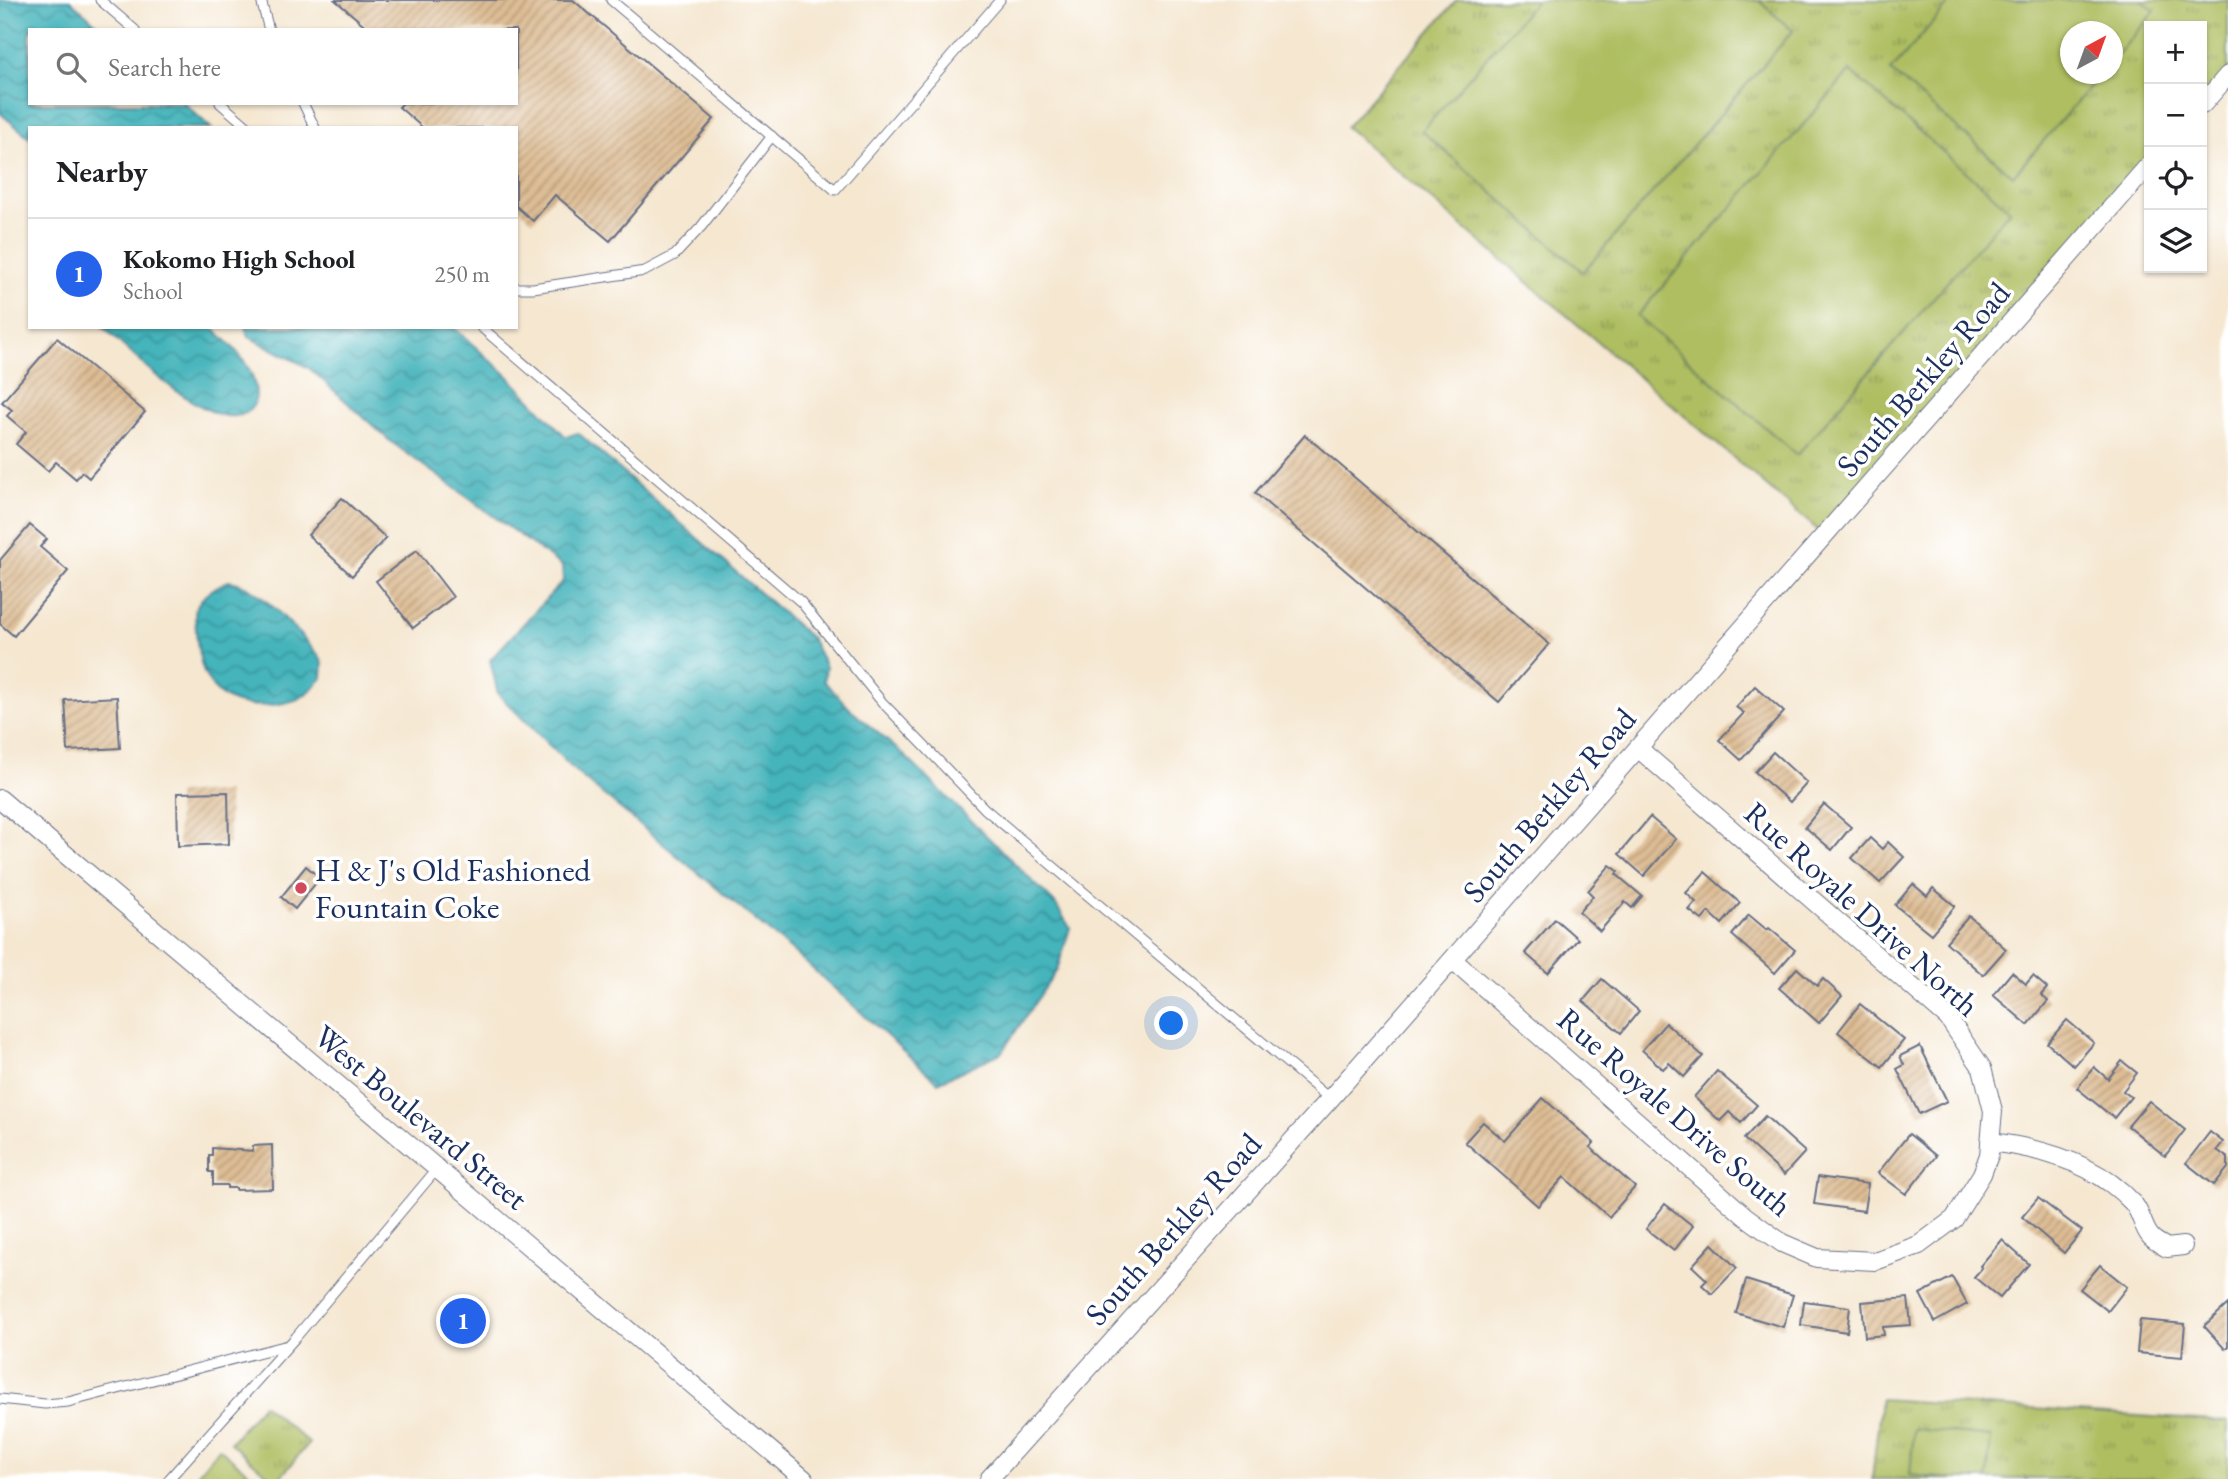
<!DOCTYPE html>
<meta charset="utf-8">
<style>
:root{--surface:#fff;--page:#f2f2f2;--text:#202124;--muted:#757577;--line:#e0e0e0;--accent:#2563eb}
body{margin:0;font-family:"EB Garamond",serif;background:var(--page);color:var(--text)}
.controls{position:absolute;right:21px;top:21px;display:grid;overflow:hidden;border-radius:0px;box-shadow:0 2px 5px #0004}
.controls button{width:63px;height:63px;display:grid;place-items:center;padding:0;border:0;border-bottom:2px solid var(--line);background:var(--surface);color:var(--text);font:35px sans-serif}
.compass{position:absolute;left:2060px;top:21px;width:63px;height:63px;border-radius:50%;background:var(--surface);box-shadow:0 2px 5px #0004;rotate:41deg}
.you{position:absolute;left:1172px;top:1024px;width:24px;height:24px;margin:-18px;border:5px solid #fff;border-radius:50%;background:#1a73e8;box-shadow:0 0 0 10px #1a73e833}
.badge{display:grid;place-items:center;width:46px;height:46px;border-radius:50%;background:var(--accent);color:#fff;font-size:23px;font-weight:700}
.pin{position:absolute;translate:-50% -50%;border:4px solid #fff;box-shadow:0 2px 7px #0006}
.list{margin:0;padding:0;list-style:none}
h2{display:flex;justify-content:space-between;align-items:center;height:91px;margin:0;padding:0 28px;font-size:30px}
h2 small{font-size:23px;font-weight:400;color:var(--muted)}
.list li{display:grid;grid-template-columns:46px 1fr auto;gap:21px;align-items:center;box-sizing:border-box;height:112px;padding:0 28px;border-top:2px solid var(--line)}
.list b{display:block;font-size:26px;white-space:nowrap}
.list p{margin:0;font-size:23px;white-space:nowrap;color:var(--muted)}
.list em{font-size:23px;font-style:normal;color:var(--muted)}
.icon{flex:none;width:38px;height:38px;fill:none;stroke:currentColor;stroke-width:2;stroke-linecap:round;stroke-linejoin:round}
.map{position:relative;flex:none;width:2228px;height:1479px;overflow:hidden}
.search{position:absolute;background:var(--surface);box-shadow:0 2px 5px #0004;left:28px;top:28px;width:490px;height:77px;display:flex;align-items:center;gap:18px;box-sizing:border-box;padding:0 24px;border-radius:0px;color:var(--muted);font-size:26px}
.panel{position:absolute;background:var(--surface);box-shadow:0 2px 5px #0004;left:28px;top:126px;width:490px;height:203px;border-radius:0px}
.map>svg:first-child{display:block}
</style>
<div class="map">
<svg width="2228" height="1479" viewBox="0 0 2228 1479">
<defs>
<pattern id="park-tufts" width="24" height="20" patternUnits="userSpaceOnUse" patternTransform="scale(1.75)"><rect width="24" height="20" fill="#aebe61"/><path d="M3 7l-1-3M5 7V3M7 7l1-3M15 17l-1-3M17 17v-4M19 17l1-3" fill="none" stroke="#8d9b53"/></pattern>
<pattern id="water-waves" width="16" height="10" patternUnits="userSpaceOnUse" patternTransform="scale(1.75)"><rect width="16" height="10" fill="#44b4bb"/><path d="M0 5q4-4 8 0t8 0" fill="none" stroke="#38939b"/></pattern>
<pattern id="building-hatch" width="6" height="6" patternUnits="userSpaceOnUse" patternTransform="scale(1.75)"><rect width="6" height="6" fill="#debd94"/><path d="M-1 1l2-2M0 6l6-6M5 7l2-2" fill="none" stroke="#b39a7c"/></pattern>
</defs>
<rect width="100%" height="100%" fill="#fff"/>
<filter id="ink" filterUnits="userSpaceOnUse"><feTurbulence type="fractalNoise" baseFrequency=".0143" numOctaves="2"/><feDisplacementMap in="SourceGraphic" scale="14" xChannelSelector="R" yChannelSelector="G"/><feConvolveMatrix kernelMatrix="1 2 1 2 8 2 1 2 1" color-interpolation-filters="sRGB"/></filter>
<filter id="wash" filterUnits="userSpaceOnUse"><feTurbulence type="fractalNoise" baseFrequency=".00686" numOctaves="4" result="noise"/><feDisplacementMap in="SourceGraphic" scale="28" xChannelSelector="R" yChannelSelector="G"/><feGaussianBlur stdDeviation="1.57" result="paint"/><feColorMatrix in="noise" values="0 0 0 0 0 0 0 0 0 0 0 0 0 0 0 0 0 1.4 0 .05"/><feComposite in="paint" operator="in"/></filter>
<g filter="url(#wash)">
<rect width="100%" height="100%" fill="#f5e7d0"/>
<!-- park -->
<g fill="url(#park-tufts)" stroke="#647660" stroke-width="2" fill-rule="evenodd">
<path d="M1457 0H2228V75L2202 105V26H2149V165L1825 536 1346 127ZM2070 32H2112V74H2070Z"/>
<polygon points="1881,1399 2228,1422 2228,1479 1872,1479"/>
<polygon points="263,1404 309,1443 279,1479 273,1479 230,1443"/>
<polygon points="219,1448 256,1479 193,1479"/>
</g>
<!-- pitch -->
<g fill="#aebe61" stroke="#647660" stroke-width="2">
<polygon points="1537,0 1758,0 1793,31 1583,272 1422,131"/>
<polygon points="1952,0 2142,0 2155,11 2113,60 2112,32 2070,32 2070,74 2101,74 2013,176 1891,71"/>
<polygon points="1850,71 2010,210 1797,455 1637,316"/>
<polygon points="1914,1429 1991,1437 1987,1479 1950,1479 1910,1475"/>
</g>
<!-- water -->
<g fill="url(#water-waves)" stroke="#30728c" stroke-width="2">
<polygon points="0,0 70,0 103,30 30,30 30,103 184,103 211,128 30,128 30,138 0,113"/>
<path d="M103 327H212C227 341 249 361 254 382 263 412 238 423 213 412 171 394 136 357 103 327Z"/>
<polygon points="245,327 453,327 508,376 566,437 578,433 811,638 826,667 824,681 852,711 904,755 1055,903 1070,928 1057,970 1001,1053 938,1082 795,953 576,772 498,694 490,660 563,581 562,566 390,441 309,368 249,337"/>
<path d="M229 581C258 583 298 633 318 655L323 663 322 678C306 698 297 702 271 705 260 706 245 706 234 702 203 690 198 658 196 630 196 623 194 615 196 608 201 596 217 585 229 581Z"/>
</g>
<g id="blocks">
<!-- building -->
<g fill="url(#building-hatch)">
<polygon points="335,0 573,0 714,119 610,241 555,195 533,221 516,206 516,128 423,128 399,107 403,103 516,103 516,30 370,30"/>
<polygon points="57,338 145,412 89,478 82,472 76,479 56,462 48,471 16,444 26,432 7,416 12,410 2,402"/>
<polygon points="1305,435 1549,644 1499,702 1255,493"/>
<polygon points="342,498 386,538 352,576 308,535"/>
<polygon points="30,525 47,539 40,547 68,571 14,636 0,624 0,560"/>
<polygon points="417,550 453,597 413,628 376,581"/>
<polygon points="1755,686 1784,712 1741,760 1719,740 1744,713 1736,707"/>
<polygon points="117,697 120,748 68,751 65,700"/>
<polygon points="1773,752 1807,783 1790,802 1755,772"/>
<polygon points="228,792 229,844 178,846 177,793"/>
<polygon points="1824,804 1851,827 1832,850 1805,827"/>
<polygon points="1650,817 1676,839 1644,876 1619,854"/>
<polygon points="1870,838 1882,849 1888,842 1904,857 1880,883 1852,858"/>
<polygon points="1610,865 1618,871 1616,874 1642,896 1632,908 1625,902 1600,931 1579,912 1593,896 1588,891"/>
<polygon points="306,866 320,878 295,909 281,897"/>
<polygon points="1705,872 1740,903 1722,924 1709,912 1702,920 1689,910 1696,902 1686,893"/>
<polygon points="1913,884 1927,896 1933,888 1955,906 1931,934 1895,905"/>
<polygon points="1749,915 1767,930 1769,928 1795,950 1775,973 1732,935"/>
<polygon points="1969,916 2006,949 1983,975 1946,942"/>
<polygon points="1555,919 1578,939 1548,973 1525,953"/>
<polygon points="1797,968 1817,986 1823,979 1842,996 1819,1023 1779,988"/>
<polygon points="2012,972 2026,984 2033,976 2047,988 2041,995 2048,1001 2028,1025 1993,995"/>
<polygon points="1602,979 1639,1011 1621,1033 1583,1001"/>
<polygon points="1860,1004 1904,1040 1882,1067 1838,1032"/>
<polygon points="2067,1020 2094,1043 2074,1066 2047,1043"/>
<polygon points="1666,1023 1703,1056 1684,1077 1669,1063 1663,1069 1642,1050"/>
<polygon points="1920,1046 1947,1101 1919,1114 1897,1069 1904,1065 1900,1056"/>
<polygon points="2122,1061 2137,1073 2123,1091 2131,1097 2114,1118 2077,1088 2094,1067 2108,1079"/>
<polygon points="1717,1071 1757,1105 1741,1123 1729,1112 1720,1121 1694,1097"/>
<polygon points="1543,1098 1594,1143 1590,1147 1635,1187 1609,1217 1564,1177 1538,1206 1465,1142 1483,1122 1505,1141"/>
<polygon points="2149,1101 2185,1130 2165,1156 2128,1126"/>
<polygon points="1765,1116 1805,1152 1784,1175 1744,1139"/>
<polygon points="2210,1132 2223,1142 2217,1150 2228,1158 2228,1168 2214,1185 2186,1163"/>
<polygon points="1909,1134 1936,1156 1906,1194 1878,1173"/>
<polygon points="272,1145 273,1189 236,1190 236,1188 227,1188 227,1185 213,1185 213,1172 209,1172 209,1155 212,1155 212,1148 253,1151 253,1146"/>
<polygon points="1818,1177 1868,1184 1864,1211 1814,1204"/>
<polygon points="2038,1198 2082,1231 2064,1253 2022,1217"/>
<polygon points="1665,1204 1693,1226 1674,1251 1646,1229"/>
<polygon points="2002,1240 2029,1264 2000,1298 1974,1277 1982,1268 1980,1266"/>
<polygon points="1712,1244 1737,1268 1712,1294 1702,1285 1707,1280 1692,1266"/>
<polygon points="2100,1265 2127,1287 2108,1311 2080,1289"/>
<polygon points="1952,1277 1967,1304 1935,1322 1920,1294"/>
<polygon points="1746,1280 1793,1295 1783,1327 1736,1313"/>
<polygon points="1908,1298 1911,1325 1883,1327 1884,1335 1865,1337 1862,1302"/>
<polygon points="1804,1301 1850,1307 1847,1332 1801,1325"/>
<polygon points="2228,1304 2228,1347 2225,1349 2204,1326"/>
<polygon points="2140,1320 2185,1324 2182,1357 2137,1353"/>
</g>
</g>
</g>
<g filter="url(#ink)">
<use href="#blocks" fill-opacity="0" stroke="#676f86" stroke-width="2"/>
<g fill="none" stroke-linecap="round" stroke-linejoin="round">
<defs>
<g id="lane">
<polyline points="100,0 135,30"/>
<polyline points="261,0 269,30"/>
<polyline points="611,0 835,190 1000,0"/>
<polyline points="220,103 249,128"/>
<polyline points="303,103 315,128"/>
<polyline points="516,288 533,288 645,271 675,255 701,227 772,136"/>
<polyline points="481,327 801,602 882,702 985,809 1330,1099"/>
<polyline points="0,1399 45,1404 68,1402 288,1345"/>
<polyline points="169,1479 296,1337 436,1170"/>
</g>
<g id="street">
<polyline points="2202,105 2228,75"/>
<polyline points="0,799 804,1479"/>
<polyline points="1453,960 1745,1216 1782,1243 1817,1258 1875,1261 1919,1245 1954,1219 1982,1174 1989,1155 1993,1111 1982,1068 1948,1018 1638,748"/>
<path d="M1990 1142C2041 1148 2096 1163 2132 1202 2141 1211 2142 1226 2150 1236 2154 1241 2162 1245 2167 1248L2183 1246"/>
<polyline points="989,1479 1330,1099 2149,165"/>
</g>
</defs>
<!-- lane casing -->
<use href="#lane" stroke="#676f86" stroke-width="11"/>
<!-- street casing -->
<use href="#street" stroke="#676f86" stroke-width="20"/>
<!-- lane -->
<use href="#lane" stroke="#fff" stroke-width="9"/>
<!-- street -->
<use href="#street" stroke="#fff" stroke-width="18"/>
</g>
</g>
<!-- markers -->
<circle fill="#d1495b" stroke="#fff" stroke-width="2.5" cx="301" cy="888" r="7"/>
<g text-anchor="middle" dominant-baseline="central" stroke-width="7" stroke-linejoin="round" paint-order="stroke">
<!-- street labels -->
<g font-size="32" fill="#1b2f5e" stroke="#fff">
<text transform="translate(1923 379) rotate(-49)">South Berkley Road</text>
<text transform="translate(1549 805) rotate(-49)">South Berkley Road</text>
<text transform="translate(1862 909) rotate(42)">Rue Royale Drive North</text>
<text transform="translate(1675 1112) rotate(41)">Rue Royale Drive South</text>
<text transform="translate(421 1117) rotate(40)">West Boulevard Street</text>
<text transform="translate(1173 1229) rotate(-48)">South Berkley Road</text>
</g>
<!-- poi labels -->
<g font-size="32" fill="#1b2f5e" stroke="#fff" text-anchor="start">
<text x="315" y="870">H &amp; J's Old Fashioned<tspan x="315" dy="37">Fountain Coke</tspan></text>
</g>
</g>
</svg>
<div class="controls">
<button>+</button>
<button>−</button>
<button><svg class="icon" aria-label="locate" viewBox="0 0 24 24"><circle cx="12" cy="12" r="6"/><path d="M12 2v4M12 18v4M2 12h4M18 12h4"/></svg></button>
<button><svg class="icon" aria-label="layers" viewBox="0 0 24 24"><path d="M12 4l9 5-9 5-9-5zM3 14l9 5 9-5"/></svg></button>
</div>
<svg class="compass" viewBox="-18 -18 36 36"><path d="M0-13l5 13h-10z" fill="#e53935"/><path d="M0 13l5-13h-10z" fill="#757577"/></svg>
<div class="you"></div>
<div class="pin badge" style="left:463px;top:1321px">1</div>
<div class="search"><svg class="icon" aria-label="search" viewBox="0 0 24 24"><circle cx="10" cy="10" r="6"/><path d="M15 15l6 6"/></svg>Search here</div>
<section class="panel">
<h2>Nearby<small></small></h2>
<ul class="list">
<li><span class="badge">1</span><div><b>Kokomo High School</b><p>School</p></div><em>250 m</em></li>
</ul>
</section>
</div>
